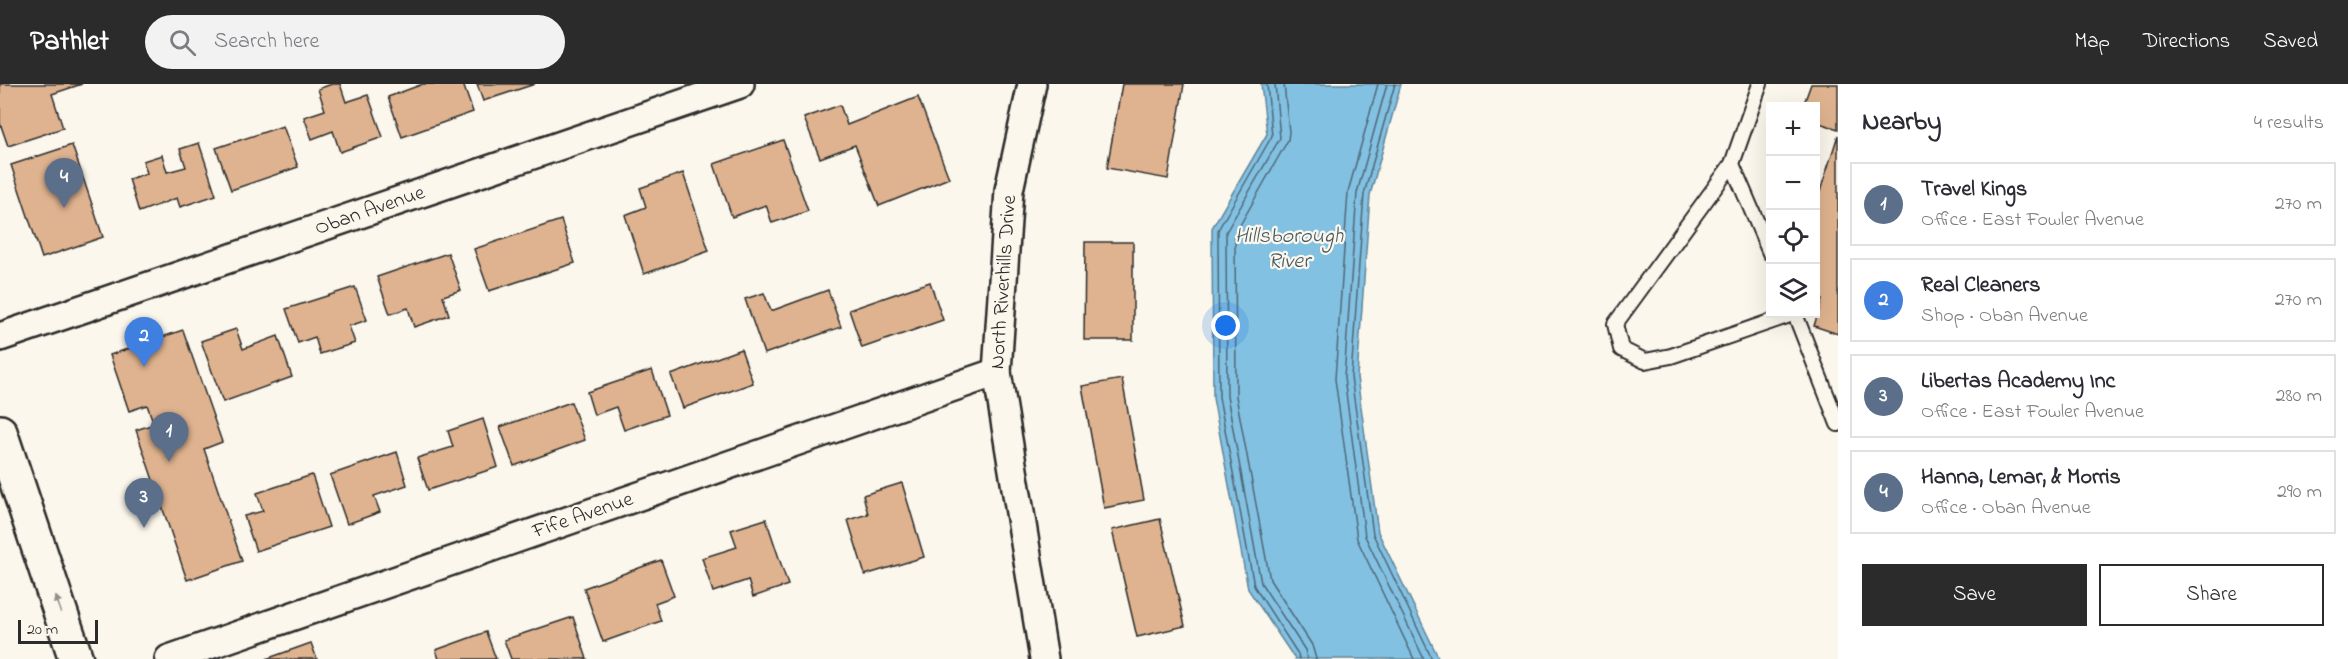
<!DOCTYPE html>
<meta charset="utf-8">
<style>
:root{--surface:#fff;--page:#f2f2f3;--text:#2b2b33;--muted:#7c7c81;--line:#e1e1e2;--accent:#2b2b2b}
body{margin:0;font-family:"Indie Flower",sans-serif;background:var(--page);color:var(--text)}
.controls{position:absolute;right:18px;top:18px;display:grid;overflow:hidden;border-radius:0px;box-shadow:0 6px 24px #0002}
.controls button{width:54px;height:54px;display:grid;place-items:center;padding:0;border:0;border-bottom:2px solid var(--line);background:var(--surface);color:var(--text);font:30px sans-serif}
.scale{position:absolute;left:18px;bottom:15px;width:80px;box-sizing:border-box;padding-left:6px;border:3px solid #2b2b2b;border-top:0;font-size:16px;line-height:21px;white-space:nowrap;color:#2b2b2b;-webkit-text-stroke:4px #fbf7ec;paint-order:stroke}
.you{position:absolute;left:1226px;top:242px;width:21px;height:21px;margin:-15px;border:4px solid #fff;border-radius:50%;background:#1a73e8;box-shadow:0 0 0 9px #1a73e833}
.badge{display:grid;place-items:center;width:39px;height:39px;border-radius:50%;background:var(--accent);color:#fff;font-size:20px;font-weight:700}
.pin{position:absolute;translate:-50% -50px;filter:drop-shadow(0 2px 3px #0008)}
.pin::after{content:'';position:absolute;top:32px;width:21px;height:18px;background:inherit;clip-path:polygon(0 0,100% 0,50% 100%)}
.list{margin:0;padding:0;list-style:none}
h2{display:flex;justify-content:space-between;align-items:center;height:78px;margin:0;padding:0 24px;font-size:26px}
h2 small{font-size:20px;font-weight:400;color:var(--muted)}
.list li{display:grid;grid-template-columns:39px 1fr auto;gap:18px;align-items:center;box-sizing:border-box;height:84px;margin:0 12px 12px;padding:0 12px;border:2px solid var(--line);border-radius:0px}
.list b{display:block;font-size:22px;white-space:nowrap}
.list p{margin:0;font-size:20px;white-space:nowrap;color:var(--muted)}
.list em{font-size:20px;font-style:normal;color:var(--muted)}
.actions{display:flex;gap:12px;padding:18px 24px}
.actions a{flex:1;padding:14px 0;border:2px solid var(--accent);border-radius:0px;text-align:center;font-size:21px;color:var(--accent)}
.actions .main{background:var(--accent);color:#fff}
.icon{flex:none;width:33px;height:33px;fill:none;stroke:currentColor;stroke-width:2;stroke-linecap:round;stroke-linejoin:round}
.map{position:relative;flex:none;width:1838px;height:575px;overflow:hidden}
header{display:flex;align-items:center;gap:36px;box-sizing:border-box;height:84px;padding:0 30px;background:var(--accent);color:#fff}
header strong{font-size:28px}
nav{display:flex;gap:33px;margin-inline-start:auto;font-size:21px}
.search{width:420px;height:54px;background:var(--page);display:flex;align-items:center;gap:15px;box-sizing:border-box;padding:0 21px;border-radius:33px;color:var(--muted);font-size:22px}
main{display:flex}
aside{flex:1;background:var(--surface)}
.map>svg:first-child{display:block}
</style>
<header>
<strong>Pathlet</strong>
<div class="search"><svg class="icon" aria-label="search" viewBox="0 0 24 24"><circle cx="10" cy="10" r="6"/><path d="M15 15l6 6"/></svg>Search here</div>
<nav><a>Map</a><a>Directions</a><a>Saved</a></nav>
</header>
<main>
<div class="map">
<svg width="1838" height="575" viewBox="0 0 1838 575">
<rect width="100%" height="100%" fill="#fbf7ec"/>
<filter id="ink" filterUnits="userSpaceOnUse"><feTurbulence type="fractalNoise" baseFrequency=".0167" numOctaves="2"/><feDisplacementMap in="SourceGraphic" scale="12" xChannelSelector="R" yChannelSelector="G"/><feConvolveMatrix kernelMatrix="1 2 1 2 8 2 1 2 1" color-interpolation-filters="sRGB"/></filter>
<g filter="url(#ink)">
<!-- water -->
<polygon fill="#83c1e3" stroke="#608599" stroke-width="1.5" points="1261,0 1401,0 1370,111 1357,293 1378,448 1439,575 1295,575 1248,505 1213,314 1212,144 1267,50"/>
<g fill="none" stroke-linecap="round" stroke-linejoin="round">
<!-- shore -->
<g stroke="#4e6775" stroke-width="1.5">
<polyline points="1267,0 1272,52 1218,146 1219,313 1254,502 1298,570 1299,575"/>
<polyline points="1275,0 1280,54 1226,148 1227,312 1261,499 1305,566 1307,575"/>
<polyline points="1284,0 1289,48 1288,56 1235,150 1236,312 1270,496 1312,561 1316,575"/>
<polyline points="1378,0 1348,108 1335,295 1357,455 1414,575"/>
<polyline points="1387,0 1357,109 1344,294 1365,452 1424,575"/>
<polyline points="1395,0 1364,110 1351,293 1373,450 1432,575"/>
</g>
</g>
<!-- building -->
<g fill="#dfb38f" stroke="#2b2b2b" stroke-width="1.5">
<polygon points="0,0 82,0 52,10 63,44 8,62 0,39"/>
<polygon points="332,0 340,0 346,18 368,11 383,53 340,68 333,47 312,55 304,33 325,26 318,5"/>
<polygon points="423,0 463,0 473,28 402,53 388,13"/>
<polygon points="477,0 535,0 483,17"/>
<polygon points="1122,0 1184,0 1168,95 1107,84"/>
<polygon points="1811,0 1838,0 1838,45 1816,38 1816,22 1803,22"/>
<polygon points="918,13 949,94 879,122 855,61 820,74 804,34 840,21 847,41"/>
<polygon points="283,42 298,83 231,106 216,64"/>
<polygon points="1838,51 1838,250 1814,242 1822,216 1816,214 1816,120"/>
<polygon points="783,56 808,127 772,139 766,121 732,133 714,80"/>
<polygon points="199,59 216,111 180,123 177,114 139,128 129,95 147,89 143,77 162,71 167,88 186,83 180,65"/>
<polygon points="72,61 103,153 42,174 11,81"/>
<polygon points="683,89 709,167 644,190 625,131 646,123 640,104"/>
<polygon points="561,136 575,179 489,207 474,165"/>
<polygon points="1085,158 1133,158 1133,256 1084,256"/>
<polygon points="448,169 461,206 443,212 449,231 414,243 408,224 390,230 377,193"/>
<polygon points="930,198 943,236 862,264 849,226"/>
<polygon points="355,203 367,236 349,242 355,259 320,270 315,253 298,259 286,225"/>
<polygon points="828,206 841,243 764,270 745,215 764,209 771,227"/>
<polygon points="236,245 243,265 278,252 292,293 223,318 201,257"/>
<polygon points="183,246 222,358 204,365 242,477 187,496 136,346 154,340 147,321 129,327 110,271"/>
<polygon points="741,265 753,299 683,324 671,291"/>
<polygon points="652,286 667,331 624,346 616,323 594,331 587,308"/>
<polygon points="1122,295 1144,416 1104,424 1082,302"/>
<polygon points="571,318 585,356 514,382 500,343"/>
<polygon points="483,335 498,383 428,406 417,374 453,363 448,347"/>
<polygon points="397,368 407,401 374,412 380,428 347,440 330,391"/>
<polygon points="312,391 329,443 256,467 244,432 263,427 257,409"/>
<polygon points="902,399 924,473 865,491 848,436 868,430 863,411"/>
<polygon points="766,435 788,501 753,513 748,496 713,508 702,474 737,463 731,446"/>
<polygon points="1160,435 1185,542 1137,553 1112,446"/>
<polygon points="661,476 674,512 655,519 661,537 603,558 584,504"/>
<polygon points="573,533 587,575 511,575 504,556"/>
<polygon points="486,548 496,575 439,575 436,566"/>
<polygon points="311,559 317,575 266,575"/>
</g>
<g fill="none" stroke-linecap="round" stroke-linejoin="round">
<defs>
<g id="service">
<polyline points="1760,0 1732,80 1770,169"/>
<polyline points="1732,80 1615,240 1621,265 1645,277 1671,272 1793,230"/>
<polyline points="1795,230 1838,340"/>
</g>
<g id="minor">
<polyline points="1032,0 1009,106 997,288 1044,575"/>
<polyline points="0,253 740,0"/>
<polyline points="169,575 997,288"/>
</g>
<polyline id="primary" points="0,348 76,575"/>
</defs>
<!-- service casing -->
<use href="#service" stroke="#2b2b2b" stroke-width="18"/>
<!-- minor casing -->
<use href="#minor" stroke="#2b2b2b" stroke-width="32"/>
<!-- primary casing -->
<use href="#primary" stroke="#2b2b2b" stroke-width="38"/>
<!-- service -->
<use href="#service" stroke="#fbf7ec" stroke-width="14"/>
<!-- minor -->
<use href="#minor" stroke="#fbf7ec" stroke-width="27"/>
<!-- primary -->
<use href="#primary" stroke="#fbf7ec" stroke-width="33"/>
</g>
<!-- one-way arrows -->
<defs><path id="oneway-solid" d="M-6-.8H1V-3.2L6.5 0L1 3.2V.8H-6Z" transform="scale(1.5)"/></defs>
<use fill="#93918c" href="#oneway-solid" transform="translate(58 520) rotate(-109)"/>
</g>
<g text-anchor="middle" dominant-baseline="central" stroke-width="4.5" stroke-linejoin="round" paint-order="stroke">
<!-- street labels -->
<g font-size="21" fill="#2b2b2b" stroke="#fbf7ec">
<text transform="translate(370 127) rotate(-19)">Oban Avenue</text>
<text transform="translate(1004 198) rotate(-86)">North Riverhills Drive</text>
<text transform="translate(583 432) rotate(-19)">Fife Avenue</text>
</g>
<!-- water labels -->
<g font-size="22" font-style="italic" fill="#455862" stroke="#fbf7ec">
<text x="1289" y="153">Hillsborough<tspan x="1289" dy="25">River</tspan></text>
</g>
</g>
</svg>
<div class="controls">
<button>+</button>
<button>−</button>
<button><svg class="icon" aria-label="locate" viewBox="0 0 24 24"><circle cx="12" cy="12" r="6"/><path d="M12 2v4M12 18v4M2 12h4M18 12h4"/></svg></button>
<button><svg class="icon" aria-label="layers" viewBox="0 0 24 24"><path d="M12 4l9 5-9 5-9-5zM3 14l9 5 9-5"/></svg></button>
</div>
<div class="scale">20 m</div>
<div class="you"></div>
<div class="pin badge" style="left:169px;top:378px;background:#5c6f8a">1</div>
<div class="pin badge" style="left:144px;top:283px;background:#3f7fe0">2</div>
<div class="pin badge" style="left:144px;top:444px;background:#5c6f8a">3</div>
<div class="pin badge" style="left:64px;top:124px;background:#5c6f8a">4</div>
</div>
<aside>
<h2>Nearby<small>4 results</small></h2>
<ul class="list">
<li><span class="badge" style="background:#5c6f8a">1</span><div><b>Travel Kings</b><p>Office · East Fowler Avenue</p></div><em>270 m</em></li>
<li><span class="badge" style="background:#3f7fe0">2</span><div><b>Real Cleaners</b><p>Shop · Oban Avenue</p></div><em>270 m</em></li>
<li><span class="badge" style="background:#5c6f8a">3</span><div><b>Libertas Academy Inc</b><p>Office · East Fowler Avenue</p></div><em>280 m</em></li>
<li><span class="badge" style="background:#5c6f8a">4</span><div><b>Hanna, Lemar, &amp; Morris</b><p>Office · Oban Avenue</p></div><em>290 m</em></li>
</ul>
<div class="actions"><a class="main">Save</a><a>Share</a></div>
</aside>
</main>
